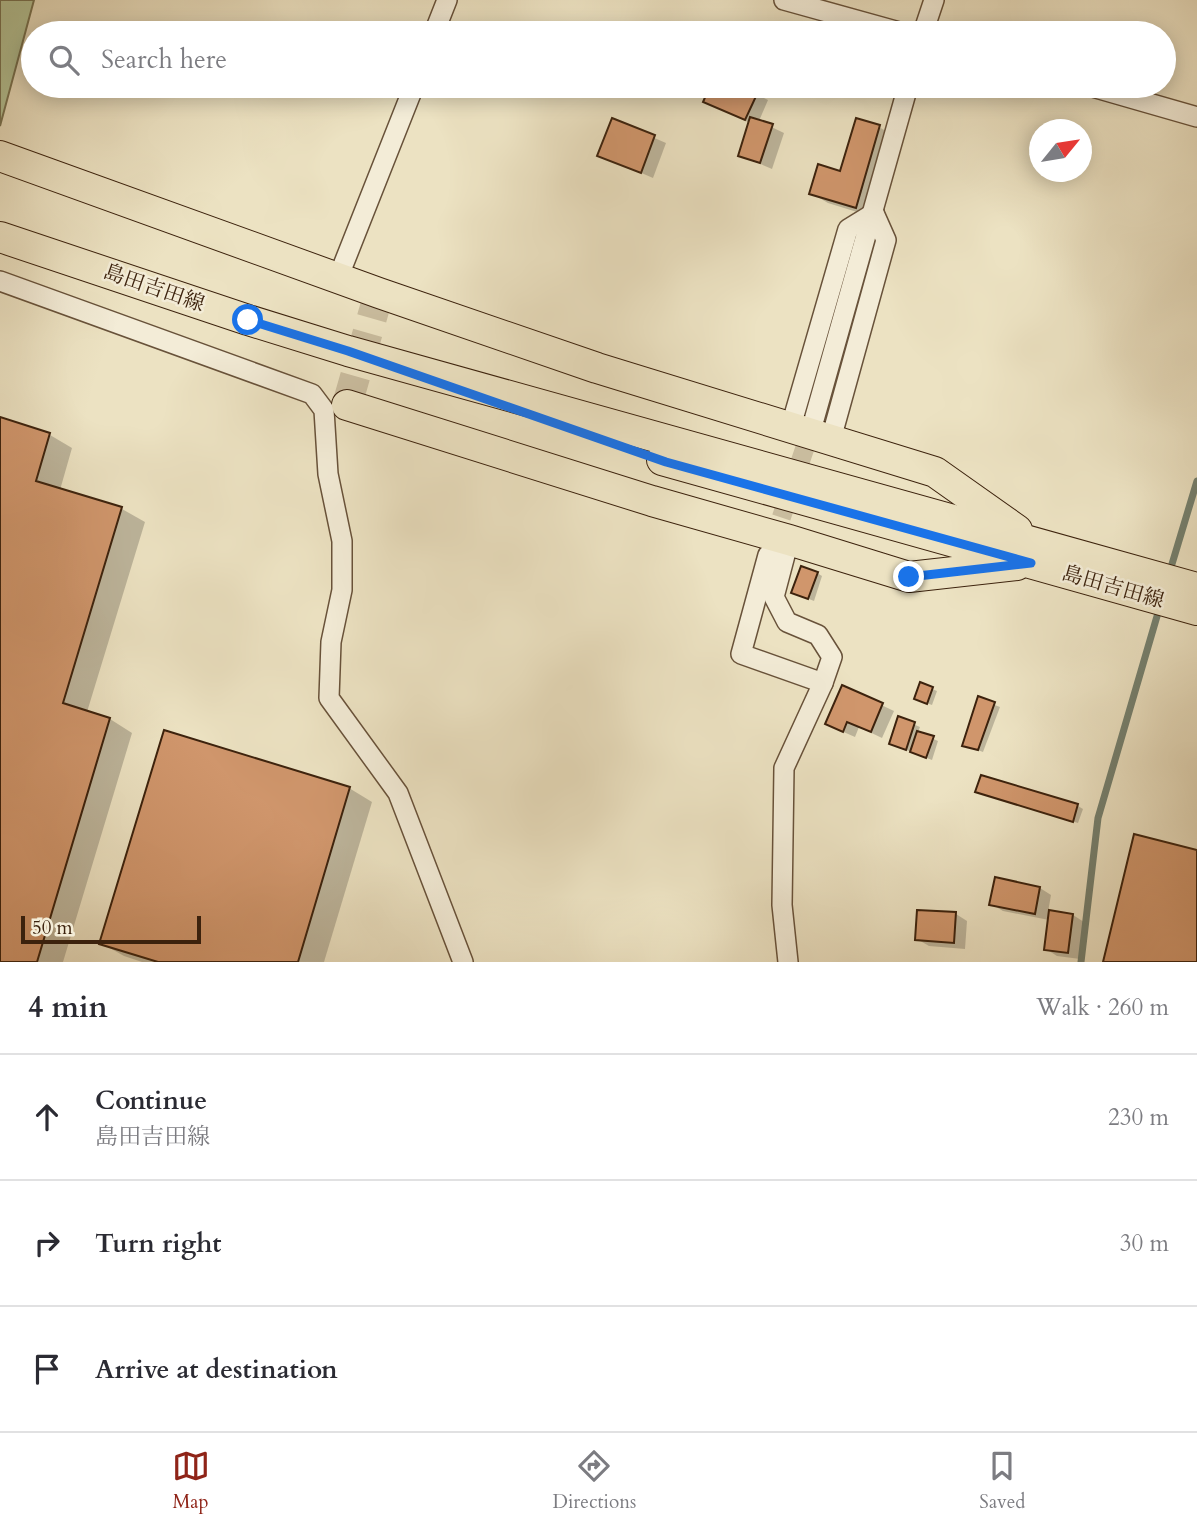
<!DOCTYPE html>
<meta charset="utf-8">
<style>
:root{--surface:#fff;--page:#f2f2f3;--text:#2b2b33;--muted:#7c7c81;--line:#e1e1e2;--accent:#8f2418}
body{margin:0;font-family:Cardo,"Noto Serif JP",serif;background:var(--page);color:var(--text)}
.compass{position:absolute;left:1029px;top:119px;width:63px;height:63px;border-radius:50%;background:var(--surface);box-shadow:0 4px 18px #0003;rotate:60deg}
.scale{position:absolute;left:21px;bottom:18px;width:180px;box-sizing:border-box;padding-left:7px;border:4px solid #3c220d;border-top:0;font-size:19px;line-height:24px;white-space:nowrap;color:#3c220d;-webkit-text-stroke:5px #f3ecd7;paint-order:stroke}
.stop{position:absolute;width:21px;height:21px;margin:-16px;border:5px solid #1a73e8;border-radius:50%;background:#fff}
.stop.end{background:#1a73e8;border-color:#fff;box-shadow:0 2px 7px #0008}
.list{margin:0;padding:0;list-style:none}
h2{display:flex;justify-content:space-between;align-items:center;height:91px;margin:0;padding:0 28px;font-size:30px}
h2 small{font-size:23px;font-weight:400;color:var(--muted)}
.list li{display:grid;grid-template-columns:46px 1fr auto;gap:21px;align-items:center;box-sizing:border-box;height:126px;padding:0 28px;border-top:2px solid var(--line)}
.list b{display:block;font-size:26px;white-space:nowrap}
.list p{margin:0;font-size:23px;white-space:nowrap;color:var(--muted)}
.list em{font-size:23px;font-style:normal;color:var(--muted)}
.icon{flex:none;width:38px;height:38px;fill:none;stroke:currentColor;stroke-width:2;stroke-linecap:round;stroke-linejoin:round}
.map{position:relative;flex:none;width:1197px;height:962px;overflow:hidden}
.search{position:absolute;background:var(--surface);box-shadow:0 4px 18px #0003;left:21px;right:21px;top:21px;height:77px;display:flex;align-items:center;gap:18px;box-sizing:border-box;padding:0 24px;border-radius:38px;color:var(--muted);font-size:26px}
.sheet{height:469px;background:var(--surface)}
nav{display:flex;justify-content:space-around;align-items:center;box-sizing:border-box;height:98px;border-top:2px solid var(--line);background:var(--surface);font-size:19px;color:var(--muted)}
nav a{display:grid;justify-items:center;gap:4px}
nav .on{color:var(--accent)}
.map>svg:first-child{display:block}
</style>
<div class="map">
<svg width="1197" height="962" viewBox="0 0 1197 962">
<rect width="100%" height="100%" fill="#ece2c2"/>
<filter id="stains"><feTurbulence type="fractalNoise" baseFrequency=".00286" numOctaves="4"/><feColorMatrix values="0 0 0 0 .2 0 0 0 0 .09 0 0 0 0 .02 0 0 0 .5 -.17"/></filter>
<radialGradient id="worn" r=".72"><stop offset=".6" stop-color="#630" stop-opacity="0"/><stop offset="1" stop-color="#630" stop-opacity=".3"/></radialGradient>
<!-- green -->
<polygon fill="#b4c497" stroke="#787352" stroke-width="2" points="0,0 34,0 0,126"/>
<!-- shadow -->
<g fill="#0003">
<polygon points="574,29 584,33 572,33"/>
<polygon points="712,86 740,86 768,100 759,121 784,133 772,169 740,155 750,123 705,101"/>
<polygon points="613,120 666,143 653,178 600,155"/>
<polygon points="879,127 896,137 873,217 828,203 811,193 841,173"/>
<polygon points="0,419 50,435 72,448 60,490 122,509 145,522 87,712 110,719 132,733 63,962 0,962"/>
<polygon points="817,573 822,576 814,601 799,595"/>
<polygon points="843,687 894,711 882,738 859,727 855,737 839,730"/>
<polygon points="932,689 937,691 932,705 921,701"/>
<polygon points="979,699 1000,707 983,752 964,745"/>
<polygon points="899,718 920,727 918,732 938,741 932,760 896,746"/>
<polygon points="982,777 1078,806 1083,809 1078,823 982,794 977,792"/>
<polygon points="349,788 372,802 324,962 142,962 124,956 101,943"/>
<polygon points="1040,888 1051,895 1048,912 1073,915 1084,922 1080,959 1057,956 1046,949 1049,920 1003,911 991,904"/>
<polygon points="956,914 967,921 965,949 929,946 917,939"/>
</g>
<g fill="none" stroke-linecap="round" stroke-linejoin="round">
<!-- stream -->
<g stroke="#74806f" stroke-width="7">
<polyline points="1169,574 1197,481"/>
<polyline points="1081,962 1098,818 1160,606"/>
</g>
</g>
<!-- building -->
<g fill="#d0966c" stroke="#3c220d" stroke-width="2">
<polygon points="710,86 745,86 758,92 745,120 703,102"/>
<polygon points="750,117 773,124 760,163 738,156"/>
<polygon points="612,118 655,135 641,173 597,156"/>
<polygon points="856,118 880,125 856,208 809,194 818,164 840,171"/>
<polygon points="0,417 50,433 36,481 122,507 63,703 110,718 37,962 0,962"/>
<polygon points="801,566 818,572 808,599 791,593"/>
<polygon points="920,682 933,687 927,704 914,699"/>
<polygon points="842,685 883,703 871,732 847,722 843,732 825,724"/>
<polygon points="978,696 995,702 978,750 962,746"/>
<polygon points="898,716 915,722 906,750 889,744"/>
<polygon points="164,730 350,787 298,962 158,962 99,944"/>
<polygon points="917,731 934,736 926,758 910,752"/>
<polygon points="981,775 1078,804 1073,822 975,792"/>
<polygon points="1134,834 1197,850 1197,962 1103,962"/>
<polygon points="995,877 1040,887 1035,914 989,905"/>
<polygon points="917,910 956,912 954,943 915,940"/>
<polygon points="1049,910 1073,914 1068,953 1044,950"/>
</g>
<g fill="none" stroke-linecap="round" stroke-linejoin="round">
<!-- street-tunnel -->
<polyline stroke="#c9bc9e" stroke-width="19" stroke-dasharray="19 10" stroke-linecap="butt" points="772,545 813,424"/>
<!-- primary-tunnel -->
<polyline stroke="#c9bc9e" stroke-width="30" stroke-dasharray="30 15" stroke-linecap="butt" points="347,405 379,293"/>
<defs>
<g id="street">
<polyline points="784,0 903,33"/>
<polyline points="434,33 447,0"/>
<polyline points="923,33 934,0"/>
<polyline points="1089,86 1197,117"/>
<polyline points="338,278 414,86"/>
<polyline points="0,281 312,394 324,410 328,474 342,541 342,590 331,642 329,698 398,793 463,962"/>
<polyline points="814,420 908,86"/>
<polyline points="791,426 848,229 874,213"/>
<polyline points="831,439 886,240 874,213"/>
<polyline points="768,555 741,654 823,683"/>
<polyline points="788,962 782,905 784,768 823,683 832,657 818,635 787,622 774,597 789,540"/>
</g>
<g id="primary">
<polyline points="0,156 379,293 597,368 935,472 1017,530"/>
<polyline points="0,237 248,320 348,351 1197,588"/>
<polyline points="347,405 652,501 789,540 909,577 1017,565"/>
<polyline points="662,460 1197,610"/>
</g>
</defs>
<!-- street casing -->
<use href="#street" stroke="#68523a" stroke-width="22"/>
<!-- primary casing -->
<use href="#primary" stroke="#3c220d" stroke-width="32"/>
<!-- street -->
<use href="#street" stroke="#f3ecd7" stroke-width="19"/>
<!-- primary -->
<use href="#primary" stroke="#ece2c2" stroke-width="30"/>
</g>
<g fill="none" stroke-linecap="round" stroke-linejoin="round">
<!-- route -->
<polyline stroke="#1a73e8" stroke-width="9" points="248,320 348,351 666,462 1031,563 909,577"/>
</g>
<g text-anchor="middle" dominant-baseline="central" stroke-width="5" stroke-linejoin="round" paint-order="stroke">
<!-- street labels -->
<g font-size="21" fill="#3c220d" stroke="#f3ecd7">
<text transform="translate(154 288) rotate(19)">島田吉田線</text>
<text transform="translate(1113 587) rotate(16)">島田吉田線</text>
</g>
</g>
<rect width="100%" height="100%" filter="url(#stains)"/>
<rect width="100%" height="100%" fill="url(#worn)"/>
</svg>
<svg class="compass" viewBox="-18 -18 36 36"><path d="M0-13l5 13h-10z" fill="#e53935"/><path d="M0 13l5-13h-10z" fill="#7c7c81"/></svg>
<div class="scale">50 m</div>
<div class="stop" style="left:248px;top:320px"></div>
<div class="stop end" style="left:909px;top:577px"></div>
<div class="search"><svg class="icon" aria-label="search" viewBox="0 0 24 24"><circle cx="10" cy="10" r="6"/><path d="M15 15l6 6"/></svg>Search here</div>
</div>
<section class="sheet">
<h2>4 min<small>Walk · 260 m</small></h2>
<ul class="list">
<li><svg class="icon" aria-label="ahead" viewBox="0 0 24 24"><path d="M12 20V5M6 11l6-6 6 6"/></svg><div><b>Continue</b><p>島田吉田線</p></div><em>230 m</em></li>
<li><svg class="icon" aria-label="right" viewBox="0 0 24 24"><path d="M7 20v-9h11M14 6l5 5-5 5"/></svg><div><b>Turn right</b></div><em>30 m</em></li>
<li><svg class="icon" aria-label="arrive" viewBox="0 0 24 24"><path d="M6 21V4h12l-3 4 3 4H6"/></svg><div><b>Arrive at destination</b></div></li>
</ul>
</section>
<nav>
<a class="on"><svg class="icon" aria-label="map" viewBox="0 0 24 24"><path d="M3 6l6-2 6 2 6-2v14l-6 2-6-2-6 2zM9 4v14M15 6v14"/></svg>Map</a>
<a><svg class="icon" aria-label="directions" viewBox="0 0 24 24"><path d="M12 3l9 9-9 9-9-9zM9 14v-3h6M13 9l2 2-2 2"/></svg>Directions</a>
<a><svg class="icon" aria-label="saved" viewBox="0 0 24 24"><path d="M7 4h10v16l-5-4-5 4z"/></svg>Saved</a>
</nav>
